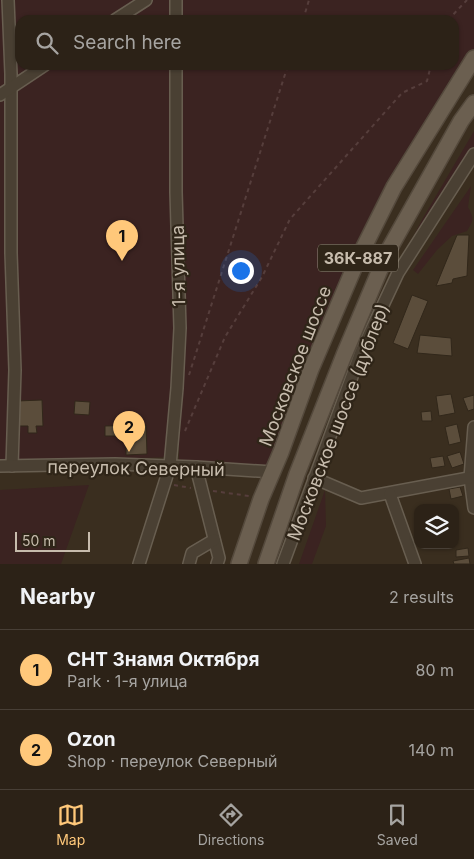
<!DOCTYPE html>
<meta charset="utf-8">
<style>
:root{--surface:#2c2217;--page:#382f24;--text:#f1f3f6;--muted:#a6a4a1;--line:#483f36;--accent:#ffc87a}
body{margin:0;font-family:Inter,sans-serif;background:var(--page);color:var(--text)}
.controls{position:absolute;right:15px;bottom:15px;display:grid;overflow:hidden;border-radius:10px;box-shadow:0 1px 4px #0004}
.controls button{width:45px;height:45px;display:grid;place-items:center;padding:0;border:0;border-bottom:1px solid var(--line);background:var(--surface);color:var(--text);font:25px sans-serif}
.scale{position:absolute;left:15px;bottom:12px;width:75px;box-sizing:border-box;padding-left:5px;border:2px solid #c7bcad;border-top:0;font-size:14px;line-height:18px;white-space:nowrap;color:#c7bcad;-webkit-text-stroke:4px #2f2518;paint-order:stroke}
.you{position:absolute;left:240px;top:270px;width:18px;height:18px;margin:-12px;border:4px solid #fff;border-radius:50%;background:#1a73e8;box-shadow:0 0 0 8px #1a73e833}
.badge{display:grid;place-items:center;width:32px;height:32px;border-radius:50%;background:var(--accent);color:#111;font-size:16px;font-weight:700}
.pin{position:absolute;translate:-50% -41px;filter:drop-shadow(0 1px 2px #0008)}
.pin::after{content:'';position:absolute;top:26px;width:18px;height:15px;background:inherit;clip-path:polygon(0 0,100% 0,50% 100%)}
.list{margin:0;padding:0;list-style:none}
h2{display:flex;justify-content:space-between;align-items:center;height:65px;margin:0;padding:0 20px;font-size:21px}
h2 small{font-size:16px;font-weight:400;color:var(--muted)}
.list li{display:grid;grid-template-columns:32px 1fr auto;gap:15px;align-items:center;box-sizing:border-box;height:80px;padding:0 20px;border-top:1px solid var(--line)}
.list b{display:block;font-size:19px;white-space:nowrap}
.list p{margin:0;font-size:16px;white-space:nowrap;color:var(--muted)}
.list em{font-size:16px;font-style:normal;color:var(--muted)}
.icon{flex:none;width:28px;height:28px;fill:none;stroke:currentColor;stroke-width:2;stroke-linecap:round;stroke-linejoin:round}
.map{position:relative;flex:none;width:474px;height:564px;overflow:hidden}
.search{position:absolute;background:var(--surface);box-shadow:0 1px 4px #0004;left:15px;right:15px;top:15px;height:55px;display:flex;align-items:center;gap:12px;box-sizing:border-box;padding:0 18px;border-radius:15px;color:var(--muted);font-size:19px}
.sheet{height:225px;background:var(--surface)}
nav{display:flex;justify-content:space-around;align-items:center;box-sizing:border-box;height:70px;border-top:1px solid var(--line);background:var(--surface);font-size:14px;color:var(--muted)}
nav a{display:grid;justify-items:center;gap:2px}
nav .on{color:var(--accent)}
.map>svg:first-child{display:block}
</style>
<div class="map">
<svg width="474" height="564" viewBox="0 0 474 564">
<rect width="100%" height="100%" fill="#3a2e1f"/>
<!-- green -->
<g fill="#3b2321" fill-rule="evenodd">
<path d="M0 0H474V64L391 194 273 472 179 467V441L173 457 0 462ZM20 20H454V65H20Z"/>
<polygon points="474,131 474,151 395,271 423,218"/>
<path d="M471 186 468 207C474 219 474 219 467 231L452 236 437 250 418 274 413 270Z"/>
<polygon points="89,485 61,564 0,564 0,490"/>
<polygon points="325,490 326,526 312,564 299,564"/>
</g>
<!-- building -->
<g fill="#5b4d3b" stroke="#31271a">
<polygon points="457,235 469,235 467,276 453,279 452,283 436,286"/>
<polygon points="412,295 428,301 408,349 393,343"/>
<polygon points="420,335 451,338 452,356 417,353"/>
<polygon points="451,394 455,413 439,416 436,396"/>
<polygon points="474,395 474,409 468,411 463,398"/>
<polygon points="42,400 43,426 36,426 37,433 28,433 28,426 17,426 17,401"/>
<polygon points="75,401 90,402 89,415 74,414"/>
<polygon points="431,411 432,421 422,421 421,412"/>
<polygon points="457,424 461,442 449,445 445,427"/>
<polygon points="146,425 147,454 126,455 126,436 105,436 105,426"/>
<polygon points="460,452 464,464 452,468 447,456"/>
<polygon points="443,456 445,466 432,468 430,458"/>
<polygon points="460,487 463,496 451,499 449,489"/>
<polygon points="468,548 469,556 456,557 456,550"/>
<polygon points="469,558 470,564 454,564 453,561"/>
</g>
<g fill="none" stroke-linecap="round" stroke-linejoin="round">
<defs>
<g id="minor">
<polyline points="8,0 11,74 11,253 15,370 12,466"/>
<polyline points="115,20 146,0"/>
<polyline points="176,20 176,0"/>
<polyline points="0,95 45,65"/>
<polyline points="474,427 470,478 474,508"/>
<polyline points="0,466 115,464 196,467 273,472"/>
<polyline points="196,467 219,558 217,564"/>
<polyline points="314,478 361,498 474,477"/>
<polyline points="390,494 415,564"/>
<polyline points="139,564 170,466 177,388 180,328 176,192 176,65"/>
<polyline points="189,564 192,553 214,540"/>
<polyline points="283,564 361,352 398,273 474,154"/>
</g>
<g id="major">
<polyline points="239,564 261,499 281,452 311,369 357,261 394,187 474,58"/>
<polyline points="266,564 297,474 344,355 387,253 461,121 474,103"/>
</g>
</defs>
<!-- minor casing -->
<use href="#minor" stroke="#685e50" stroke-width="14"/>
<!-- major casing -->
<use href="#major" stroke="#54493c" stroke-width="18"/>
<!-- path -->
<g stroke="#563e3c" stroke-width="2" stroke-dasharray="4 4" stroke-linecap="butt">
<polyline points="303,20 309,0"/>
<polyline points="448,20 467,0"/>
<polyline points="189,375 288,65"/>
<polyline points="185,431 225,337 262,277 290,219 402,93 427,81 431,65"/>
<polyline points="174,485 191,488"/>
<polyline points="213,491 249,496"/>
</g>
<!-- minor -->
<use href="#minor" stroke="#4a4033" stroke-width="11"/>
<!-- major -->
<use href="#major" stroke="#6b5f50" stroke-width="15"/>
</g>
<g text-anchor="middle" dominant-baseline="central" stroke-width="4.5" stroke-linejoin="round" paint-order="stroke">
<!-- shield labels -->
<rect fill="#2f2518" stroke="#998f80" stroke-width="1" x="318" y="244.5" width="80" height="27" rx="4"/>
<g font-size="16" font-weight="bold" fill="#c7bcad">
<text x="358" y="258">36К-887</text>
</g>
<!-- street labels -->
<g font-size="18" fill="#c7bcad" stroke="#2f2518">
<text transform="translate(178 266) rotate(-91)">1-я улица</text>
<text transform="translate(295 366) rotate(-69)">Московское шоссе</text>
<text transform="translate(338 422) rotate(-69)">Московское шоссе (дублер)</text>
<text transform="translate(136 468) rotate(1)">переулок Северный</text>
</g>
</g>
</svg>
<div class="controls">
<button><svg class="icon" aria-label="layers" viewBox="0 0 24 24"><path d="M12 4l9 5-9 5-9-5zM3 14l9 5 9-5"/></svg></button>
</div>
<div class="scale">50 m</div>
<div class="you"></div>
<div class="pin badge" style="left:122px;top:261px">1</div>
<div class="pin badge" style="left:129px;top:452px">2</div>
<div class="search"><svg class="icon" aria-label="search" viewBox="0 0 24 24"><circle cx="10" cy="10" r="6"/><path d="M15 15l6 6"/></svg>Search here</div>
</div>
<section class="sheet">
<h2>Nearby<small>2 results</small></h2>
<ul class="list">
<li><span class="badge">1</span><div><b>СНТ Знамя Октября</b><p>Park · 1-я улица</p></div><em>80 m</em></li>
<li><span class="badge">2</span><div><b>Ozon</b><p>Shop · переулок Северный</p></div><em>140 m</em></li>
</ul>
</section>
<nav>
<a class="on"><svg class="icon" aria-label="map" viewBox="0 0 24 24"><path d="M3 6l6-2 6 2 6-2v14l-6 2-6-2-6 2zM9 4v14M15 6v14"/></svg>Map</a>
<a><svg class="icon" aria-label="directions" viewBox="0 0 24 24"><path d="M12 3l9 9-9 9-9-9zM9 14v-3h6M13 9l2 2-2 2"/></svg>Directions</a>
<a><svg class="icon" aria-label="saved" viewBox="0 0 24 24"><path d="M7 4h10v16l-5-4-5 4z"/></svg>Saved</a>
</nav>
